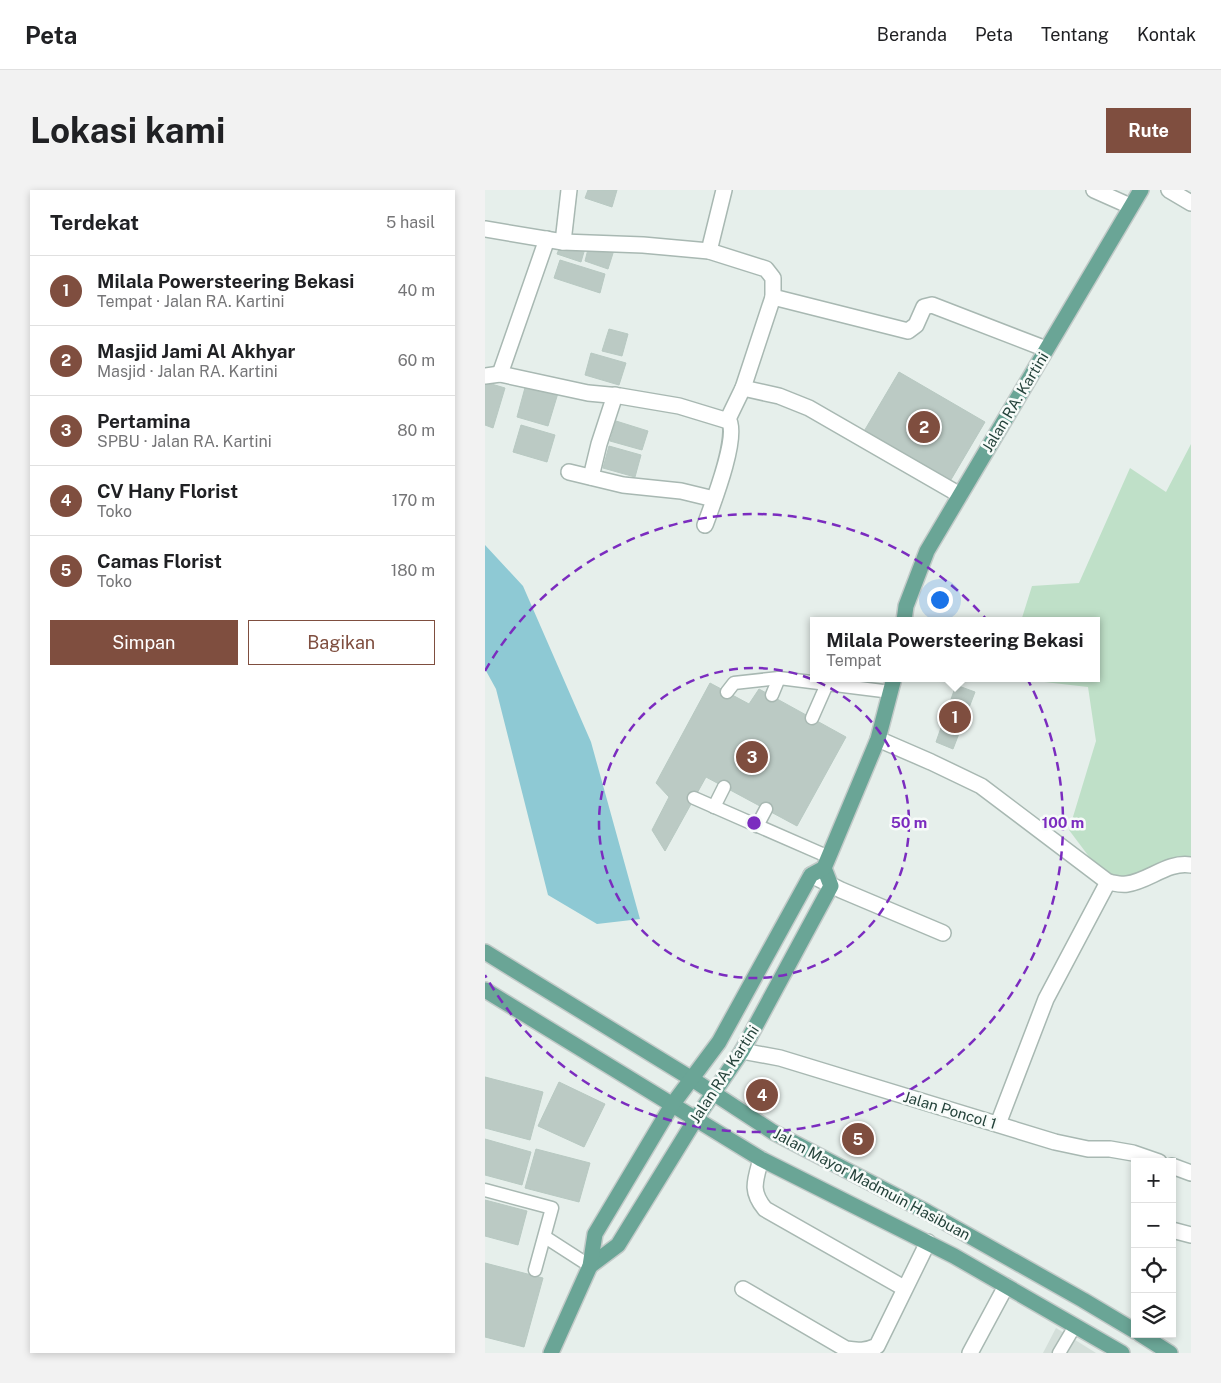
<!DOCTYPE html>
<html lang="id">
<meta charset="utf-8">
<style>
:root{--surface:#fff;--page:#f2f2f2;--text:#202124;--muted:#757577;--line:#e0e0e0;--accent:#7f4e3f}
body{margin:0;font-family:"Public Sans",sans-serif;background:var(--page);color:var(--text)}
.controls{position:absolute;right:15px;bottom:15px;display:grid;overflow:hidden;border-radius:0px;box-shadow:0 2px 8px #0003}
.controls button{width:45px;height:45px;display:grid;place-items:center;padding:0;border:0;border-bottom:1px solid var(--line);background:var(--surface);color:var(--text);font:25px sans-serif}
.you{position:absolute;left:454px;top:409px;width:18px;height:18px;margin:-12px;border:4px solid #fff;border-radius:50%;background:#1a73e8;box-shadow:0 0 0 8px #1a73e833}
.badge{display:grid;place-items:center;width:32px;height:32px;border-radius:50%;background:var(--accent);color:#fff;font-size:16px;font-weight:700}
.pin{position:absolute;translate:-50% -50%;border:2px solid #fff;box-shadow:0 1px 5px #0006}
.popup{position:absolute;left:325px;top:427px;width:290px;height:65px;box-sizing:border-box;display:grid;place-content:center;border-radius:0px;background:var(--surface);filter:drop-shadow(0 1px 4px #0005);font-size:16px;white-space:nowrap;color:var(--muted)}
.popup b{font-size:19px;color:var(--text)}
.popup::after{content:'';position:absolute;left:50%;top:100%;margin-left:-10px;border:10px solid transparent;border-top-color:var(--surface)}
.list{margin:0;padding:0;list-style:none}
h2{display:flex;justify-content:space-between;align-items:center;height:65px;margin:0;padding:0 20px;font-size:21px}
h2 small{font-size:16px;font-weight:400;color:var(--muted)}
.list li{display:grid;grid-template-columns:32px 1fr auto;gap:15px;align-items:center;box-sizing:border-box;height:70px;padding:0 20px;border-top:1px solid var(--line)}
.list b{display:block;font-size:19px;white-space:nowrap}
.list p{margin:0;font-size:16px;white-space:nowrap;color:var(--muted)}
.list em{font-size:16px;font-style:normal;color:var(--muted)}
.actions{display:flex;gap:10px;padding:15px 20px}
.actions a{flex:1;padding:11px 0;border:1px solid var(--accent);border-radius:0px;text-align:center;font-size:18px;color:var(--accent)}
.actions .main{background:var(--accent);color:#fff}
.icon{flex:none;width:28px;height:28px;fill:none;stroke:currentColor;stroke-width:2;stroke-linecap:round;stroke-linejoin:round}
.map{position:relative;flex:none;width:706px;height:1163px;overflow:hidden;border-radius:0px}
header{display:flex;align-items:center;gap:30px;box-sizing:border-box;height:70px;padding:0 25px;background:var(--surface);border-bottom:1px solid var(--line)}
header strong{font-size:24px}
nav{display:flex;gap:28px;margin-inline-start:auto;font-size:18px}
.intro{display:flex;align-items:center;justify-content:space-between;box-sizing:border-box;height:120px;padding:0 30px}
h1{margin:0;font-size:35px}
.button{padding:12px 22px;border-radius:0px;background:var(--accent);color:#fff;font-size:18px;font-weight:700}
main{display:flex;gap:30px;padding:0 30px}
aside{flex:1;background:var(--surface);border-radius:0px;box-shadow:0 2px 8px #0003}
.map>svg:first-child{display:block}
</style>
<header>
<strong>Peta</strong>
<nav><a>Beranda</a><a>Peta</a><a>Tentang</a><a>Kontak</a></nav>
</header>
<div class="intro"><h1>Lokasi kami</h1><a class="button">Rute</a></div>
<main>
<aside>
<h2>Terdekat<small>5 hasil</small></h2>
<ul class="list">
<li><span class="badge">1</span><div><b>Milala Powersteering Bekasi</b><p>Tempat · Jalan RA. Kartini</p></div><em>40 m</em></li>
<li><span class="badge">2</span><div><b>Masjid Jami Al Akhyar</b><p>Masjid · Jalan RA. Kartini</p></div><em>60 m</em></li>
<li><span class="badge">3</span><div><b>Pertamina</b><p>SPBU · Jalan RA. Kartini</p></div><em>80 m</em></li>
<li><span class="badge">4</span><div><b>CV Hany Florist</b><p>Toko</p></div><em>170 m</em></li>
<li><span class="badge">5</span><div><b>Camas Florist</b><p>Toko</p></div><em>180 m</em></li>
</ul>
<div class="actions"><a class="main">Simpan</a><a>Bagikan</a></div>
</aside>
<div class="map">
<svg width="706" height="1163" viewBox="0 0 706 1163">
<rect width="100%" height="100%" fill="#e6efeb"/>
<!-- built -->
<polygon fill="#d4dfda" points="571,1138 611,1163 558,1163"/>
<!-- green -->
<polygon fill="#bfe0c8" points="706,254 706,675 623,692 584,640 611,551 603,497 525,488 611,488 611,431 536,431 547,396 594,393 645,278 681,302"/>
<!-- water -->
<polygon fill="#8ec9d4" points="0,355 38,396 106,552 155,729 112,734 63,705 11,499 0,479"/>
<!-- building -->
<g fill="#bbcac4" stroke="#b8c9c2">
<polygon points="103,0 132,0 127,17 100,8"/>
<polygon points="76,54 101,55 96,72 72,64"/>
<polygon points="103,59 129,60 123,79 100,71"/>
<polygon points="75,70 120,84 115,103 69,88"/>
<polygon points="124,139 143,144 137,166 117,161"/>
<polygon points="106,163 141,173 134,195 100,185"/>
<polygon points="414,182 500,232 464,293 378,243"/>
<polygon points="0,192 20,198 8,238 0,235"/>
<polygon points="41,194 73,203 63,236 32,227"/>
<polygon points="131,231 163,241 157,260 125,251"/>
<polygon points="36,235 70,245 62,272 28,262"/>
<polygon points="124,256 156,265 150,287 118,278"/>
<polygon points="225,493 264,514 274,499 361,547 312,636 221,587 180,661 167,640 184,607 171,593"/>
<polygon points="471,495 490,502 468,559 451,552"/>
<polygon points="0,887 58,902 45,950 0,938"/>
<polygon points="74,892 120,914 99,957 53,936"/>
<polygon points="0,949 46,962 37,995 0,985"/>
<polygon points="51,959 105,973 94,1012 40,998"/>
<polygon points="0,1010 42,1021 33,1055 0,1046"/>
<polygon points="0,1073 58,1088 39,1157 0,1147"/>
</g>
<g fill="none" stroke-linecap="round" stroke-linejoin="round">
<defs>
<g id="service">
<polyline points="242,502 249,493 294,488 406,502"/>
<polyline points="287,505 294,488"/>
<polyline points="327,528 342,494"/>
<polyline points="209,608 344,667"/>
<polyline points="229,617 239,597"/>
<polyline points="272,636 281,619"/>
<polyline points="0,1000 67,1018 50,1080"/>
<polyline points="60,1047 105,1076"/>
<polyline points="574,1163 590,1136"/>
</g>
<g id="minor">
<polyline points="609,0 645,16"/>
<polyline points="684,0 706,13"/>
<polyline points="0,39 78,52 158,55 224,61 281,79 288,88 288,107 423,141 431,135 439,117 447,115 561,159"/>
<polyline points="78,52 84,0"/>
<polyline points="224,61 239,0"/>
<polyline points="15,184 62,49"/>
<polyline points="0,186 15,184 103,203 135,206 194,216 240,230 243,229 258,198 288,107"/>
<polyline points="258,198 294,206 324,218 475,305"/>
<polyline points="84,282 138,295 196,301 229,309"/>
<polyline points="106,287 114,254 130,205"/>
<path d="M220 335C227 316 255 244 243 229"/>
<path d="M393 549 446 572 496 596 623 692C629 693 636 695 642 694 664 691 683 671 706 675"/>
<polyline points="326,685 356,700 458,743"/>
<polyline points="257,861 295,868 570,952 603,959 625,959 648,963 674,972"/>
<polyline points="513,934 561,809 623,692"/>
<path d="M276 969C270 991 265 1001 280 1019L419 1098"/>
<polyline points="687,976 706,983"/>
<polyline points="687,1040 706,1045"/>
<path d="M258 1099 361 1159C373 1161 381 1161 392 1156L443 1052"/>
<polyline points="485,1163 521,1096"/>
</g>
<g id="primary">
<polyline points="419,431 421,416 442,361 656,0"/>
<polyline points="0,762 207,889 288,942 442,1022 598,1110 650,1141"/>
<polyline points="0,800 276,969 469,1066 637,1163"/>
<polyline points="105,1076 133,1055 210,930 257,861 346,696 339,678"/>
<polyline points="655,1144 685,1163"/>
<polyline points="66,1163 105,1076 110,1044 187,915 234,852 326,685 339,678 393,549 409,488"/>
</g>
</defs>
<!-- service casing -->
<use href="#service" stroke="#a8b8b2" stroke-width="15"/>
<!-- minor casing -->
<use href="#minor" stroke="#a8b8b2" stroke-width="18"/>
<!-- primary casing -->
<use href="#primary" stroke="#c2cac8" stroke-width="18"/>
<!-- service -->
<use href="#service" stroke="#fff" stroke-width="12"/>
<!-- minor -->
<use href="#minor" stroke="#fff" stroke-width="15"/>
<!-- primary -->
<use href="#primary" stroke="#6aa596" stroke-width="15"/>
</g>
<!-- distance rings -->
<g fill="none" stroke="#7b2cbf" stroke-width="2.5" stroke-dasharray="9 6">
<circle cx="269" cy="633" r="155"/>
<path d="M0 481A309 309 0 1 1 0 785"/>
</g>
<g text-anchor="middle" dominant-baseline="central" stroke-width="5" stroke-linejoin="round" paint-order="stroke">
<!-- street labels -->
<g font-size="15" fill="#24423a" stroke="#f7fbf9">
<text transform="translate(530 212) rotate(-59)">Jalan RA. Kartini</text>
<text transform="translate(239 884) rotate(-57)">Jalan RA. Kartini</text>
<text transform="translate(465 920) rotate(17)">Jalan Poncol 1</text>
<text transform="translate(387 994) rotate(28)">Jalan Mayor Madmuin Hasibuan</text>
</g>
</g>
<circle cx="269" cy="633" r="8" fill="#7b2cbf" stroke="#f7fbf9" stroke-width="2.5"/>
<g font-size="15" text-anchor="middle" font-weight="bold" fill="#7b2cbf" stroke="#f7fbf9" stroke-width="5" stroke-linejoin="round" paint-order="stroke">
<text x="424" y="638">50 m</text>
<text x="578" y="638">100 m</text>
</g>
</svg>
<div class="controls">
<button>+</button>
<button>−</button>
<button><svg class="icon" aria-label="locate" viewBox="0 0 24 24"><circle cx="12" cy="12" r="6"/><path d="M12 2v4M12 18v4M2 12h4M18 12h4"/></svg></button>
<button><svg class="icon" aria-label="layers" viewBox="0 0 24 24"><path d="M12 4l9 5-9 5-9-5zM3 14l9 5 9-5"/></svg></button>
</div>
<div class="you"></div>
<div class="pin badge" style="left:470px;top:527px">1</div>
<div class="popup"><b>Milala Powersteering Bekasi</b>Tempat</div>
<div class="pin badge" style="left:439px;top:237px">2</div>
<div class="pin badge" style="left:267px;top:567px">3</div>
<div class="pin badge" style="left:277px;top:905px">4</div>
<div class="pin badge" style="left:373px;top:949px">5</div>
</div>
</main>
